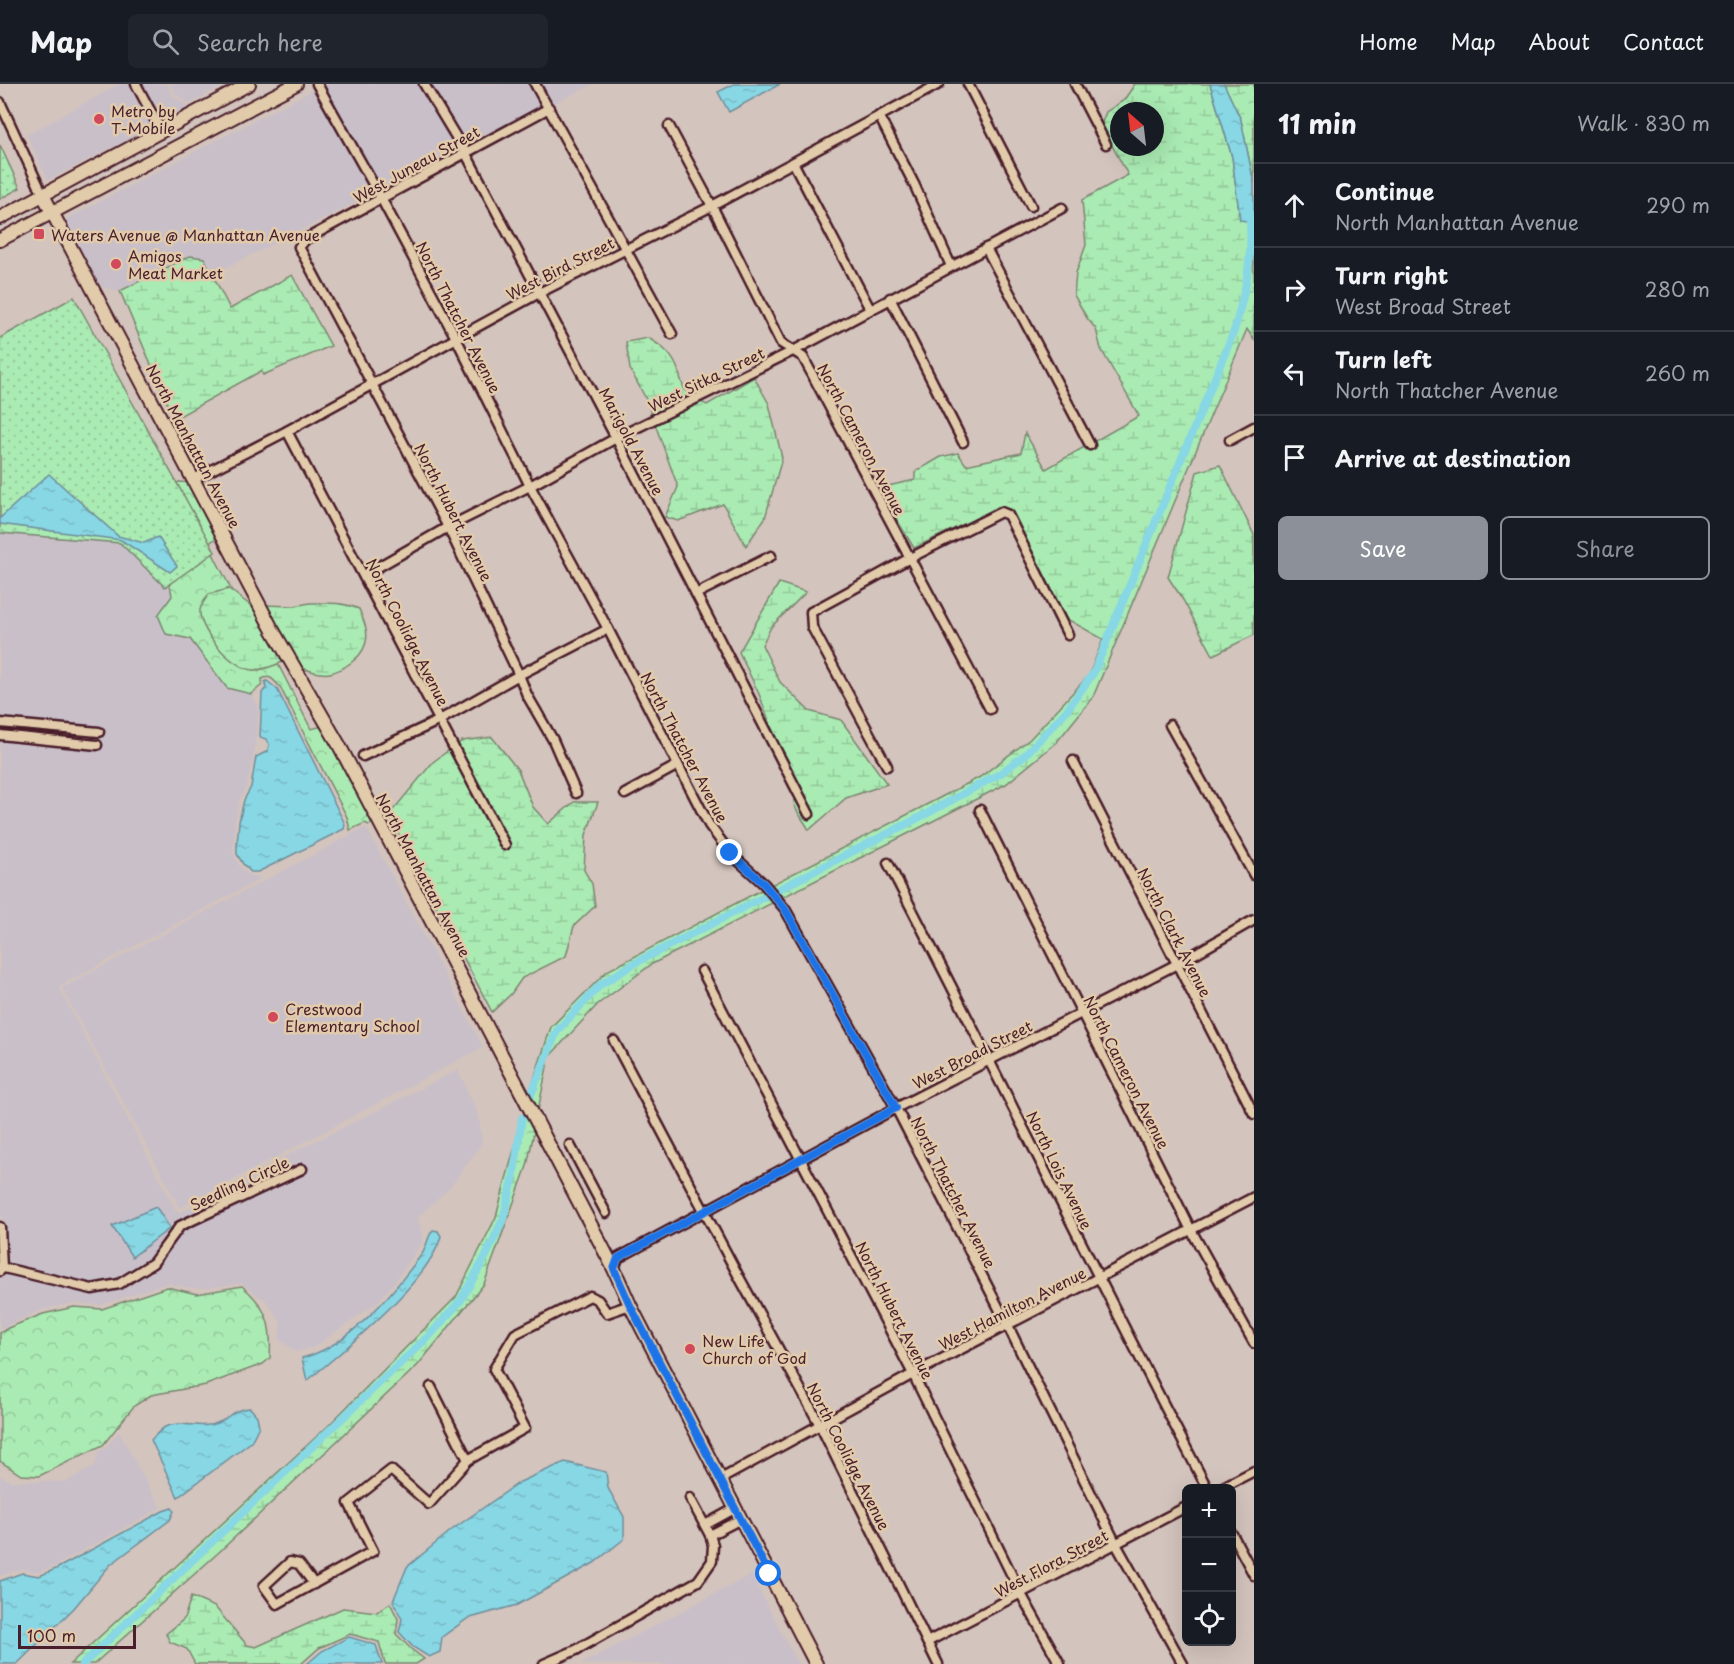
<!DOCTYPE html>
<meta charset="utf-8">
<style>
:root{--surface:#171b24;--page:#20242c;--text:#f1f3f6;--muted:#9ea1a6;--line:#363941;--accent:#8c9099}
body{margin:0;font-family:"Playpen Sans",sans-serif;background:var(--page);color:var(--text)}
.controls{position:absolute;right:18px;bottom:18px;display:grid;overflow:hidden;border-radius:9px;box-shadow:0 6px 24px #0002}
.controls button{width:54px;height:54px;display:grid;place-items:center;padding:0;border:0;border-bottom:2px solid var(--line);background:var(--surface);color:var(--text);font:30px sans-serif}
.compass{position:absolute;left:1110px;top:18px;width:54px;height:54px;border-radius:50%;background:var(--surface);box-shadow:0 6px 24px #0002;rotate:332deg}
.scale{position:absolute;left:18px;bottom:15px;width:118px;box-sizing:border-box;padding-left:6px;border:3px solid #4a1f2b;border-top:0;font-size:16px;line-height:21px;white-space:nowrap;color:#4a1f2b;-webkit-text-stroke:4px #e1cbab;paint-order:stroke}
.stop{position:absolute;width:18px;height:18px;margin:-14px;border:4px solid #1a73e8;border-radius:50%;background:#fff}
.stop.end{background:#1a73e8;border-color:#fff;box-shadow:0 2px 6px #0008}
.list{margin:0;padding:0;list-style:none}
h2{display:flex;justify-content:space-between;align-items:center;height:78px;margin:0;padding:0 24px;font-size:26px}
h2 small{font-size:20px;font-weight:400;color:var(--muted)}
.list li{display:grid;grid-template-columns:39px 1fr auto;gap:18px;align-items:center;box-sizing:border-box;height:84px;padding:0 24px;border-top:2px solid var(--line)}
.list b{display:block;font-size:22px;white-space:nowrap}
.list p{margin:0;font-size:20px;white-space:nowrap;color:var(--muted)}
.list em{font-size:20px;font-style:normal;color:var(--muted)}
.actions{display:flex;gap:12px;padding:18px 24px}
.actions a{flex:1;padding:14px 0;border:2px solid var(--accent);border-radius:9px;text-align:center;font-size:21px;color:var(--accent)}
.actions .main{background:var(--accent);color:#fff}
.icon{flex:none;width:33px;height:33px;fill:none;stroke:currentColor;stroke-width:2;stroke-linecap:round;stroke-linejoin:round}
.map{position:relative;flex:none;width:1254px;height:1580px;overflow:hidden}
header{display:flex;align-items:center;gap:36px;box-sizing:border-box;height:84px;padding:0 30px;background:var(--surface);border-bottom:2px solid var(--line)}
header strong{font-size:28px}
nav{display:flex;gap:33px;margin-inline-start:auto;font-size:21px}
.search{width:420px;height:54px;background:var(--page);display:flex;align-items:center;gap:15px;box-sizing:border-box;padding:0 21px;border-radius:9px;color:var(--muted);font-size:22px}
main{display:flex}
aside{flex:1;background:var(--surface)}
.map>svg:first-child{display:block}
</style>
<header>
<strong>Map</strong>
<div class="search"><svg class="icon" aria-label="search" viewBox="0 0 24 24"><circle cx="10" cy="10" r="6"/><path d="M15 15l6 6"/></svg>Search here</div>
<nav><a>Home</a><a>Map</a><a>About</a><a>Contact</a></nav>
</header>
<main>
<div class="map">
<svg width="1254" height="1580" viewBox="0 0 1254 1580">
<defs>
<pattern id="forest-crowns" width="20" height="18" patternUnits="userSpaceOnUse" patternTransform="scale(1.5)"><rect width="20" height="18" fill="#aaebb3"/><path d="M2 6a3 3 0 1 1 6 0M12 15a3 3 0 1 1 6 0" fill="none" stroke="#94c99a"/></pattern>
<pattern id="wetland-marsh" width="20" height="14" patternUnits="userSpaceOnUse" patternTransform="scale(1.5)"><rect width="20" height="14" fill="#aaebb3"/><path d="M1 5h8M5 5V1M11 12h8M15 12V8" fill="none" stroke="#94c99a"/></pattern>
<pattern id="park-dots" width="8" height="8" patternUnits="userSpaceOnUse" patternTransform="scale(1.5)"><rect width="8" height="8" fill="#aaebb3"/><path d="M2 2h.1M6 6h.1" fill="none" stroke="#94c99a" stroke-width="1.8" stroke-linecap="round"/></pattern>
<pattern id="water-ripples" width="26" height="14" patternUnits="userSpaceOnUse" patternTransform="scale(1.5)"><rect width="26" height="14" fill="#88d7e4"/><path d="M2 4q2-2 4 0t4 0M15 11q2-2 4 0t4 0" fill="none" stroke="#77b8c4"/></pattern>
</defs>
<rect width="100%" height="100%" fill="#d3c4bd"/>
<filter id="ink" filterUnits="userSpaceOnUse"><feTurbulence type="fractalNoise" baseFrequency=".0167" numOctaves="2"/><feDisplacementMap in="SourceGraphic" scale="12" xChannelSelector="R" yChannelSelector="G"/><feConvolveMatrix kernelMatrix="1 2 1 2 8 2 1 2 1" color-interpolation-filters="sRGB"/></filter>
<g filter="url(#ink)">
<!-- built -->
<g fill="#c9bfc9">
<polygon points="120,0 132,0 154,42 48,96 27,51"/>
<polygon points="141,0 167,0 173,12 190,23 237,0 161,38"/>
<polygon points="171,0 226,0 189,20 175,9"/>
<polygon points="325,0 420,0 459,66 381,106 322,1"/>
<polygon points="429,0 530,0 543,22 467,62"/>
<polygon points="540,0 593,0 552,20"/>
<polygon points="315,5 374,109 213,190 204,174 190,172 120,207 98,202 61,138"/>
<polygon points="0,446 121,459 139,471 168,496 172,512 190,555 213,587 227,604 251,610 259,624 254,670 247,702 240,715 235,736 233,769 240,783 250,792 262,794 61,901 59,904 176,1126 181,1128 282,1074 458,986 479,1033 482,1059 451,1102 418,1133 423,1157 394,1199 375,1220 314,1263 296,1268 279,1255 281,1238 265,1215 258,1212 242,1199 208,1204 191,1204 166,1199 101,1221 73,1219 41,1226 0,1245 0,1197 4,1189 92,1210 120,1204 157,1182 183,1145 307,1087 303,1079 178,1137 151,1175 117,1195 92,1201 6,1180 4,1138 0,1128 0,656 101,666 101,657 0,647 0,644 103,652 103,644 0,635"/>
<polygon points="366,743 483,963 180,1124 62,904"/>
<polygon points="119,1348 160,1424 55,1482 38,1488 22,1485 0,1492 0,1392 9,1397 66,1398 95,1382 99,1367 106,1364"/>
<polygon points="751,1491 798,1580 582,1580"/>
</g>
<!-- forest -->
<g fill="url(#forest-crowns)" stroke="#7a856f" stroke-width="1.5">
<path d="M179 398 192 399 219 452 208 460 233 509 228 505 254 586 278 580 311 645 323 642 374 739 369 741 365 739 350 746 347 733 280 603C274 597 271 590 262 595V601L251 610 227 604 190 555 166 550 158 531 172 512 155 411Z"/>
<path d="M242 1202C268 1224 272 1242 270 1274L263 1280 206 1301 151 1311 134 1322 103 1361 39 1392 21 1391 0 1377V1249L8 1244 43 1230 74 1223 102 1225 167 1203 197 1210Z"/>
</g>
<!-- wetland -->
<g fill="url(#wetland-marsh)" stroke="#7a856f" stroke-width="1.5" fill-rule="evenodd">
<path d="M1133 0H1210L1232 73 1240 135 1254 138V256L1247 245 1093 613 1056 659 1006 700 781 814 771 801 980 693 1030 655 1089 591 1103 555 1067 535 1010 425 999 423 914 464 882 411 888 402 915 396V388L941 373 958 369 966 381 1021 369 1025 349 1046 385 1086 362 1089 367 1096 364 1093 358 1139 332 1101 265 1096 245 1087 234 1074 211 1076 189 1086 161 1082 116 1128 91 1101 41 1106 28 1124 16 1133 3ZM1119 27H1155V63H1119Z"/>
<polygon points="1224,0 1254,0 1254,99 1241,36"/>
<polygon points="190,172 204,174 230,225 292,191 331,262 263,291 261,287 174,335 120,207"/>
<path d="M648 254C660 261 670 268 676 281 681 291 681 306 691 312L652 332 645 313 630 285 626 258Z"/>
<polygon points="754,293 769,320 782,374 765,434 746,462 723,420 678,437 665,433 678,403 655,340 701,318 707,321"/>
<polygon points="1220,381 1254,451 1254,551 1213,571 1183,516 1168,493 1197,388"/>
<path d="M779 499 806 508 771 543 762 561 780 598 809 627 841 636 887 700 846 714 809 746C804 735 790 723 795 711L807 735 815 732 776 655 759 610 739 568Z"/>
<path d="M229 505 250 521H255L286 577C276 580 264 587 254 586 233 586 198 546 200 526 201 521 206 514 209 510Z"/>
<path d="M310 519C327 519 342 518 359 525 363 536 370 548 365 561 361 574 343 586 330 589 321 591 306 586 298 582L264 521 294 522Z"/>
<polygon points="492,653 518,686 533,723 548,740 574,718 598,718 586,751 584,786 592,800 595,822 574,842 566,872 522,894 511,910 492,928 389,731 433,678 449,666 503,767 510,763 456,661 462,657"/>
<polygon points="763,805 774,818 652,880 598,920 549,973 537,1031 528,1013 551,943 607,887"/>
<polygon points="525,1024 535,1043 527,1082 484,1200 418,1281 218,1469 94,1580 70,1580 327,1343 456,1213 496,1133"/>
<polygon points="191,1513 215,1523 247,1561 256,1563 343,1524 377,1528 390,1519 398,1535 396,1550 411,1565 424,1575 416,1580 385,1580 379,1558 350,1550 319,1564 301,1580 195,1580 187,1565 170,1558 166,1550 184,1535"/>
</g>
<!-- park -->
<g fill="url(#park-dots)" stroke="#7a856f" stroke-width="1.5">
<polygon points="0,61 20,104 0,115"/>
<polygon points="74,213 215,468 165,503 120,459 0,449 0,254"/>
</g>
<!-- water -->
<g fill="url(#water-ripples)" stroke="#6f8d9a" stroke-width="1.5">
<polygon points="734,0 780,0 729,28 718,8"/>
<polygon points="1210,0 1224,0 1241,36 1254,99 1254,138 1240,136 1232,73"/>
<polygon points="49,390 118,452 144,459 158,453 177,482 170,488 121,456 0,440 0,434"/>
<polygon points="267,597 277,605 345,740 344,745 258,788 251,788 243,780 237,770 237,760 239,738 244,716 251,703 256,673 268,667 269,660 266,655 260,653 262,609 266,604 265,598"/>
<polygon points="156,1123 170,1144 132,1173 112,1142"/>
<path d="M433 1146 438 1147 441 1152C430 1197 343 1267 307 1297L302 1274C350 1262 393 1209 422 1170 427 1163 427 1153 433 1146Z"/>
<path d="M250 1324 257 1332 259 1342 251 1358 178 1413 151 1356C155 1352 160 1346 165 1343 181 1335 200 1346 217 1339 231 1334 229 1326 250 1324Z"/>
<polygon points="565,1378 606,1388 608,1404 624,1433 624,1455 594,1479 517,1521 467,1535 442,1553 440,1568 429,1573 413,1563 399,1548 402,1535 393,1517 407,1483 453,1445 520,1398"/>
<polygon points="172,1424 174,1427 170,1436 110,1481 74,1524 17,1580 0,1580 0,1497 22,1489 39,1492 56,1485 163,1427"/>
<polygon points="349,1553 376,1561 382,1580 307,1580 322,1567"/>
</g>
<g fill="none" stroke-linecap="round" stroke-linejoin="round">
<!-- canal -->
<g stroke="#88d7e4" stroke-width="8">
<path d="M530 1013 557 947 600 901 635 879 928 729 1001 689 1026 670 1067 626 1094 588 1234 247C1246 205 1254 170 1249 126"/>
<polyline points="83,1580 431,1250 461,1216 487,1170 503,1135 513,1096 522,1034"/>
</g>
<defs>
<g id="street">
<polyline points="136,0 161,47"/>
<polyline points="317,0 381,114 456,254 530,402 608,545 709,741 730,769 764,800 785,825 896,1024 1008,1242 1116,1460 1183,1580"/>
<polyline points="424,0 465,68 616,354 809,730"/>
<polyline points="535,0 672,250"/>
<polyline points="968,0 1031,122"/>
<polyline points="1075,0 1106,60"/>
<polyline points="0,18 43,111"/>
<polyline points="549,24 306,155 299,163 448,443 519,591 527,611 553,656 576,709"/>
<polyline points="879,32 914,100 951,182"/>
<polyline points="669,42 712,122 781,259 803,273 990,625"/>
<polyline points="794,80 870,225"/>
<polyline points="986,164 1090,361"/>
<polyline points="890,214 963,358"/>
<polyline points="287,347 505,761"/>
<polyline points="1230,356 1254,343"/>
<polyline points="194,395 287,347 539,209 712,122 939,0"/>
<polyline points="364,491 448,443 530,402 616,354 795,266 1062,124"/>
<polyline points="696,510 771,472"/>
<polyline points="0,639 99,648"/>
<polyline points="1170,641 1254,791"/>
<polyline points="0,651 97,661"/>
<polyline points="363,672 438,637 519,591 608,545"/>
<polyline points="1073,677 1254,1030"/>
<polyline points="887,682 812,543 811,528 910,474 1001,428 1008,431 1068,551"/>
<polyline points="625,710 678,681"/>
<polyline points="980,726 1191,1146 1254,1259"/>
<path d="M888 779C996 987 1099 1197 1207 1404"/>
<polyline points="702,887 913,1290 1021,1510 1060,1580"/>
<polyline points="614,957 738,1191 820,1341 938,1580"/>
<polyline points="570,1061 606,1129"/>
<polyline points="0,1143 2,1184 0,1187"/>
<polyline points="0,1183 92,1205 119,1200 153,1179 180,1142 302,1085"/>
<polyline points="614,1185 618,1174 896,1024 1177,880 1254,836"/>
<polyline points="431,1303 468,1376"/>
<polyline points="721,1395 913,1290 1254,1113"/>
<polyline points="1221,1404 1254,1387"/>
<polyline points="705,1441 736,1424"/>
<polyline points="1232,1450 1254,1491"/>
<polyline points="710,1451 741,1435"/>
<polyline points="314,1500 299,1480 290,1478 264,1502 277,1520 373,1467 349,1419 391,1386 429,1420 468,1376 525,1344 494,1285 515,1250 590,1212 598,1216 607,1229 630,1221"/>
<polyline points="927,1558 1186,1423"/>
<polyline points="544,1580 576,1566 698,1497 712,1477 713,1461 710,1451 690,1414"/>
</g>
<g id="secondary">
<polyline points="43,111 271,543 339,661 614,1185 630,1221 816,1580"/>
<polyline points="0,134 249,0"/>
<polyline points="0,156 296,0"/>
</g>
</defs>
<!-- street casing -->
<use href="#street" stroke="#4a1f2b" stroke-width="13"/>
<!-- secondary casing -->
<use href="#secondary" stroke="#4a1f2b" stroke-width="16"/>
<!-- street -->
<use href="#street" stroke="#e1cbab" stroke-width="8"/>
<!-- secondary -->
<use href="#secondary" stroke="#e1cbab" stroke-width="12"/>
</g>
</g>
<g fill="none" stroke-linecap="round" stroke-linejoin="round" filter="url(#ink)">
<!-- route -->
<polyline stroke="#1a73e8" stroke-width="8" points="730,769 764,800 785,825 896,1024 618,1174 614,1185 630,1221 769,1490"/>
</g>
<!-- markers -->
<g fill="#d1495b" stroke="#e1cbab" stroke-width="2">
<circle cx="99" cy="35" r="6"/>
<rect x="33" y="144" width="12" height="12" rx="3"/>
<circle cx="116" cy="180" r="6"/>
<circle cx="273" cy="933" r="6"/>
<circle cx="690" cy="1265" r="6"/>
</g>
<g text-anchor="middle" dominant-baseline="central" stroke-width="5" stroke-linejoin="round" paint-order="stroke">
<!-- poi labels -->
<g font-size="15" fill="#4a1f2b" stroke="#e1cbab" text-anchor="start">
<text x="111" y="26">Metro by<tspan x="111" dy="17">T-Mobile</tspan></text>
<text x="51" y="150">Waters Avenue @ Manhattan Avenue</text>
<text x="128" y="171">Amigos<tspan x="128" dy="17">Meat Market</tspan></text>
<text x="285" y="924">Crestwood<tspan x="285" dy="17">Elementary School</tspan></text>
<text x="702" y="1256">New Life<tspan x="702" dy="17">Church of God</tspan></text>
</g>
<!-- street labels -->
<g font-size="15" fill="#4a1f2b" stroke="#e1cbab">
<text transform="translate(416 80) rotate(-29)">West Juneau Street</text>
<text transform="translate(560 184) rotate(-27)">West Bird Street</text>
<text transform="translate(459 233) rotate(63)">North Thatcher Avenue</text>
<text transform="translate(706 295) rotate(-26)">West Sitka Street</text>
<text transform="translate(862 355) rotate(62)">North Cameron Avenue</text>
<text transform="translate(632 357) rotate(62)">Marigold Avenue</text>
<text transform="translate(194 362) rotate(62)">North Manhattan Avenue</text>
<text transform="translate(454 428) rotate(63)">North Hubert Avenue</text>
<text transform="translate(408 548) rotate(63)">North Coolidge Avenue</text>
<text transform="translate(685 663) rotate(62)">North Thatcher Avenue</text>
<text transform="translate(424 791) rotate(62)">North Manhattan Avenue</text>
<text transform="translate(1175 848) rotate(63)">North Clark Avenue</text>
<text transform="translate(972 970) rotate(-27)">West Broad Street</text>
<text transform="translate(1127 988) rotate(63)">North Cameron Avenue</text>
<text transform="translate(1060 1086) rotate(64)">North Lois Avenue</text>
<text transform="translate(239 1099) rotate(-25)">Seedling Circle</text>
<text transform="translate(954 1108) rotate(63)">North Thatcher Avenue</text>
<text transform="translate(1012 1224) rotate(-27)">West Hamilton Avenue</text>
<text transform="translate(895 1226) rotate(63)">North Hubert Avenue</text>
<text transform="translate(849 1372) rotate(63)">North Coolidge Avenue</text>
<text transform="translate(1051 1479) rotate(-28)">West Flora Street</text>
</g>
</g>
</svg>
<div class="controls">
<button>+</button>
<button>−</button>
<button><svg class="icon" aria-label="locate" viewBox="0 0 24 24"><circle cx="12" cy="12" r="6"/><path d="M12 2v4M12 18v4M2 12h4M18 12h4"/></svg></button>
</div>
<svg class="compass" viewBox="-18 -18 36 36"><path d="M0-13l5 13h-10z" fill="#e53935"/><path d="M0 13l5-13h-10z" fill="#9ea1a6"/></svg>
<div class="scale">100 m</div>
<div class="stop" style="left:769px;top:1490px"></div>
<div class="stop end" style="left:730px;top:769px"></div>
</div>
<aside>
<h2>11 min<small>Walk · 830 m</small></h2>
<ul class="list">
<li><svg class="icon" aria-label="ahead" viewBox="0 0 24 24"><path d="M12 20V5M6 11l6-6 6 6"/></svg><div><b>Continue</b><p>North Manhattan Avenue</p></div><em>290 m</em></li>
<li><svg class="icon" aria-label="right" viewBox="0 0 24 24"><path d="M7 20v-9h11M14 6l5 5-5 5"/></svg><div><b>Turn right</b><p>West Broad Street</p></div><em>280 m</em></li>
<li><svg class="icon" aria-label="left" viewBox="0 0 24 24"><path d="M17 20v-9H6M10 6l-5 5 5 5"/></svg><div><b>Turn left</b><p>North Thatcher Avenue</p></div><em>260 m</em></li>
<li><svg class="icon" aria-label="arrive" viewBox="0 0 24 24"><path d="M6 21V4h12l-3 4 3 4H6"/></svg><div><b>Arrive at destination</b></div></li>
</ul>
<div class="actions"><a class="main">Save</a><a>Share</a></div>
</aside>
</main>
